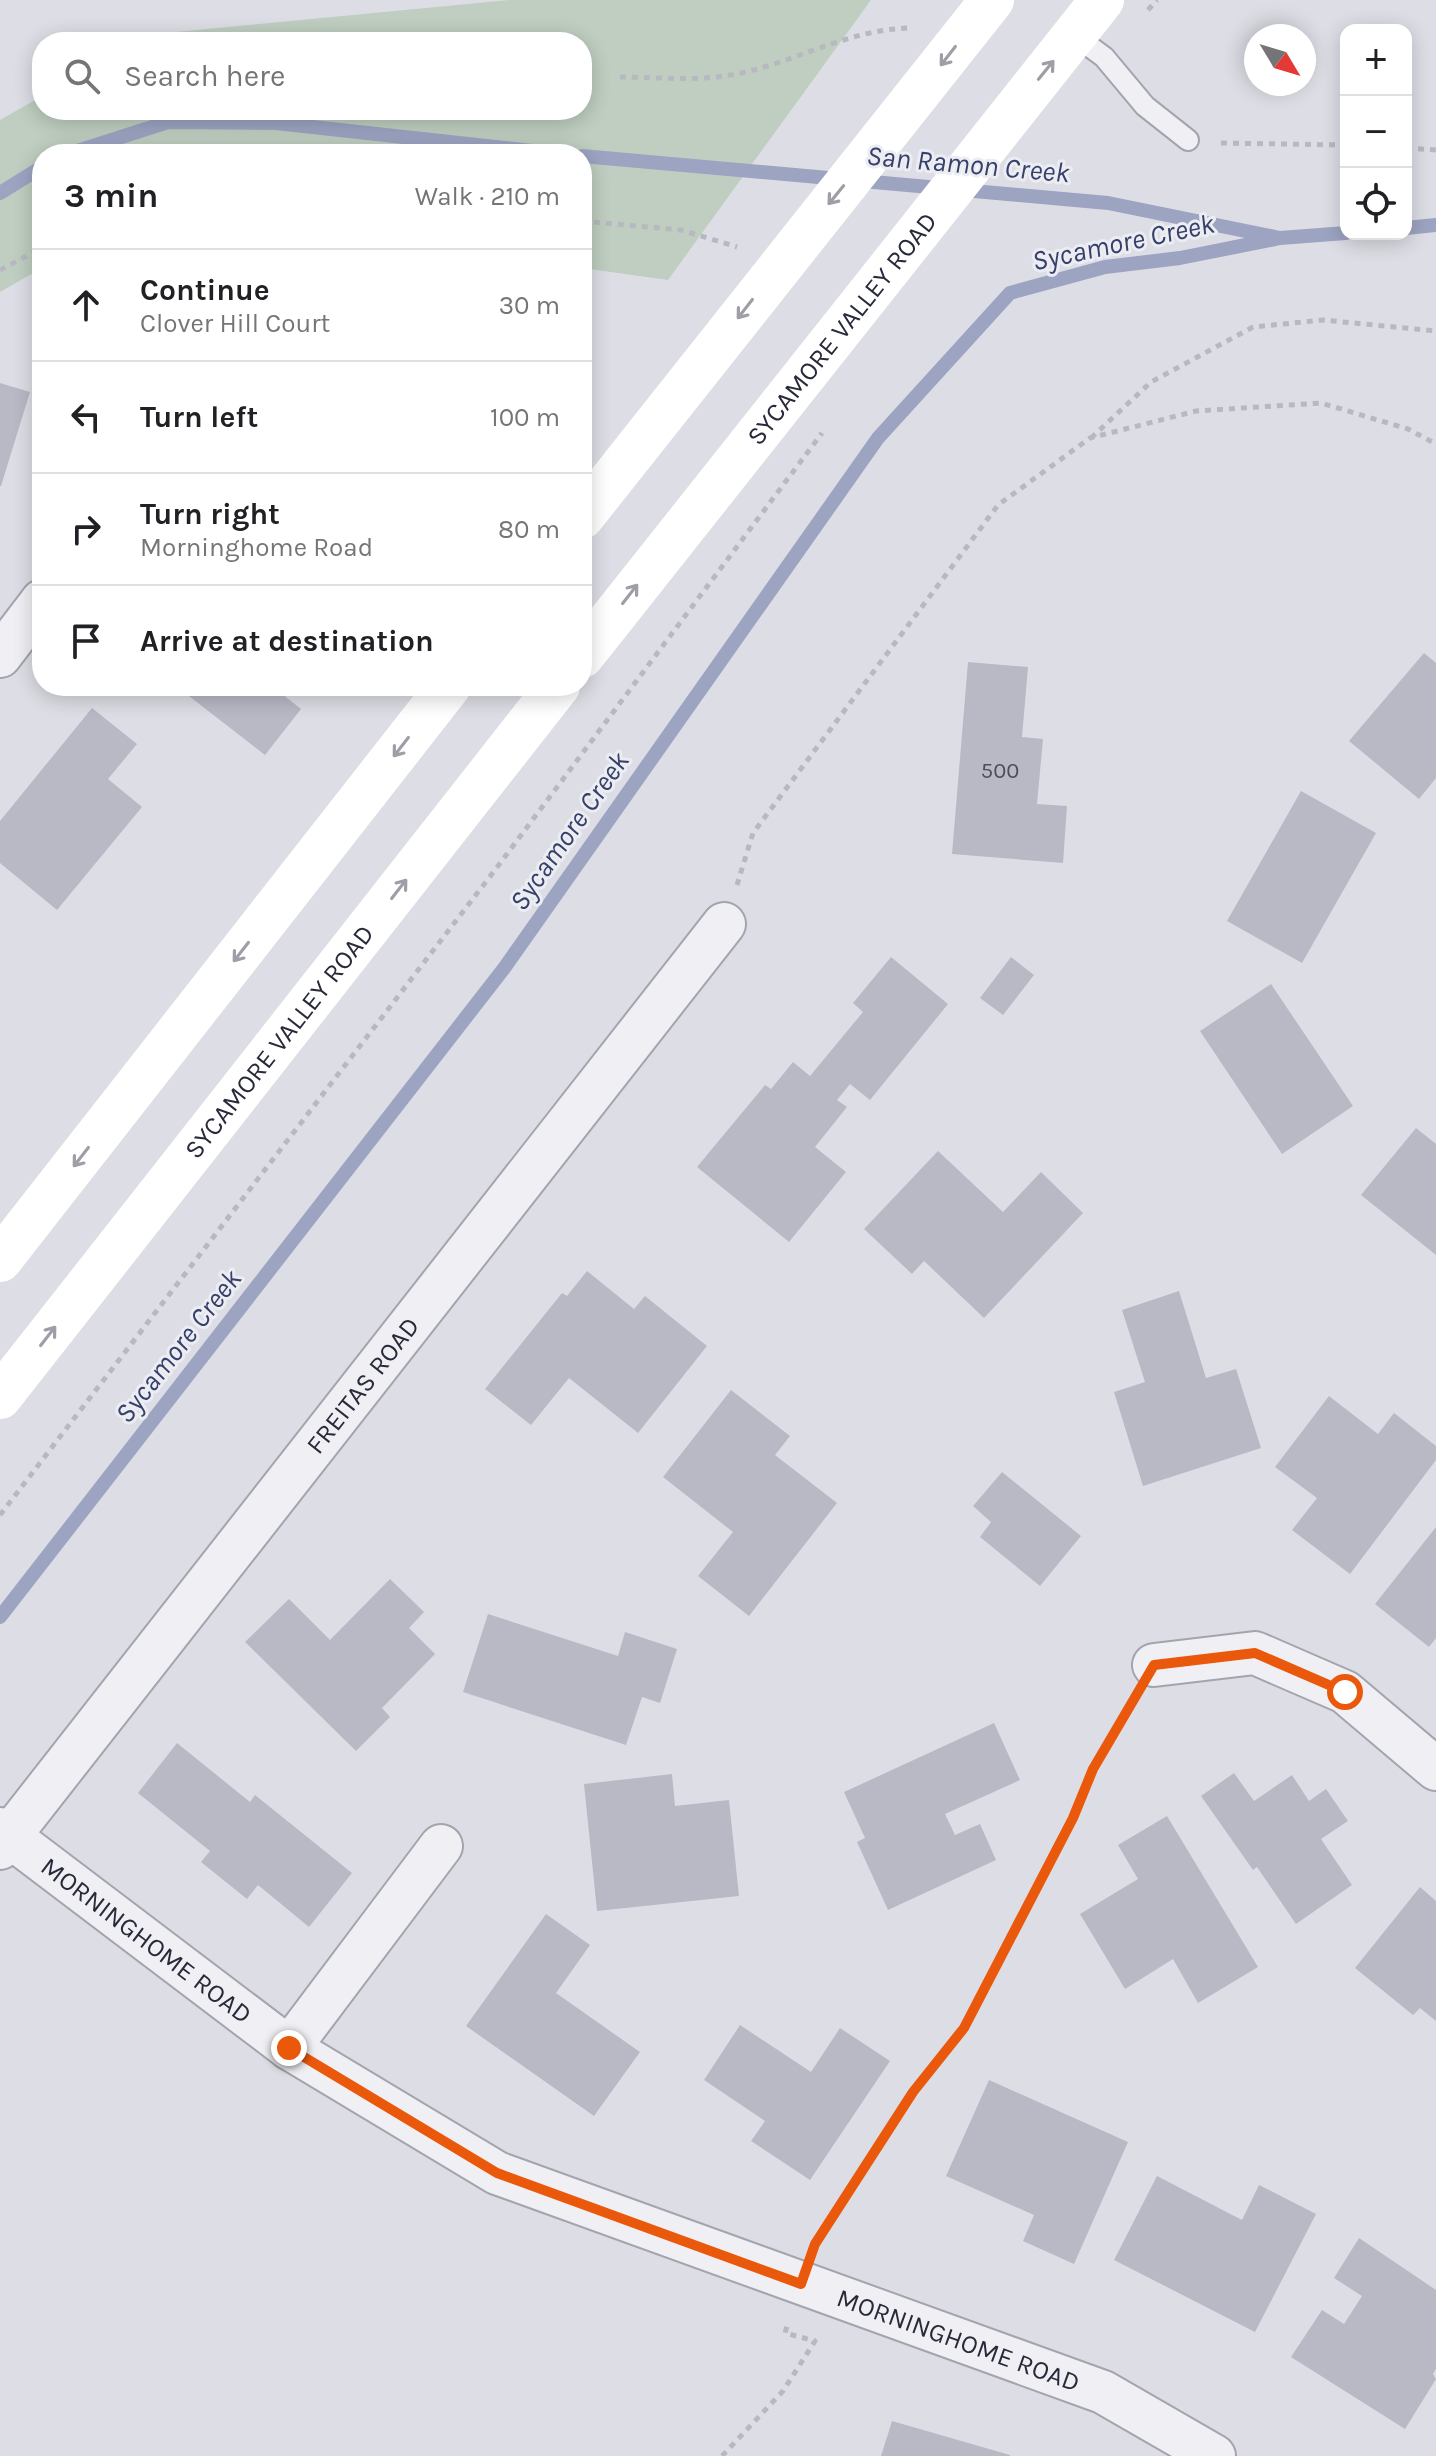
<!DOCTYPE html>
<meta charset="utf-8">
<style>
:root{--surface:#fff;--page:#f2f2f2;--text:#202124;--muted:#757577;--line:#e0e0e0}
body{margin:0;font-family:Karla,sans-serif;background:var(--page);color:var(--text)}
.controls{position:absolute;right:24px;top:24px;display:grid;overflow:hidden;border-radius:16px;box-shadow:0 4px 20px #0003}
.controls button{width:72px;height:72px;display:grid;place-items:center;padding:0;border:0;border-bottom:2px solid var(--line);background:var(--surface);color:var(--text);font:40px sans-serif}
.compass{position:absolute;left:1244px;top:24px;width:72px;height:72px;border-radius:50%;background:var(--surface);box-shadow:0 4px 20px #0003;rotate:128deg}
.stop{position:absolute;width:24px;height:24px;margin:-18px;border:6px solid #ea580c;border-radius:50%;background:#fff}
.stop.end{background:#ea580c;border-color:#fff;box-shadow:0 2px 8px #0008}
.list{margin:0;padding:0;list-style:none}
h2{display:flex;justify-content:space-between;align-items:center;height:104px;margin:0;padding:0 32px;font-size:34px}
h2 small{font-size:26px;font-weight:400;color:var(--muted)}
.list li{display:grid;grid-template-columns:52px 1fr auto;gap:24px;align-items:center;box-sizing:border-box;height:112px;padding:0 32px;border-top:2px solid var(--line)}
.list b{display:block;font-size:30px;white-space:nowrap}
.list p{margin:0;font-size:26px;white-space:nowrap;color:var(--muted)}
.list em{font-size:26px;font-style:normal;color:var(--muted)}
.icon{flex:none;width:44px;height:44px;fill:none;stroke:currentColor;stroke-width:2;stroke-linecap:round;stroke-linejoin:round}
.map{position:relative;flex:none;width:1436px;height:2456px;overflow:hidden}
.search{position:absolute;background:var(--surface);box-shadow:0 4px 20px #0003;left:32px;top:32px;width:560px;height:88px;display:flex;align-items:center;gap:20px;box-sizing:border-box;padding:0 28px;border-radius:32px;color:var(--muted);font-size:30px}
.panel{position:absolute;background:var(--surface);box-shadow:0 4px 20px #0003;left:32px;top:144px;width:560px;height:552px;border-radius:32px}
.map>svg:first-child{display:block}
</style>
<div class="map">
<svg width="1436" height="2456" viewBox="0 0 1436 2456">
<rect width="100%" height="100%" fill="#dddee5"/>
<!-- green -->
<polygon fill="#bfcec0" points="509,0 871,0 668,280 582,268 582,154 42,154 42,268 0,292 0,120 42,96 42,110 582,110 582,42 133,42 145,35"/>
<g fill="none" stroke-linecap="round" stroke-linejoin="round">
<!-- stream -->
<g stroke="#9ca4c2" stroke-width="14">
<polyline points="68,154 168,122 276,123 559,154"/>
<polyline points="582,156 1108,203 1280,238 1346,233"/>
<polyline points="0,193 42,167"/>
<polyline points="1406,228 1436,225"/>
<polyline points="0,1617 505,967 878,438 1010,293 1105,267 1180,258 1280,238"/>
</g>
</g>
<!-- building -->
<g fill="#b8b9c5">
<polygon points="0,383 30,392 1,486 0,486"/>
<polygon points="1424,653 1436,663 1436,778 1419,799 1349,741"/>
<polygon points="968,662 1028,667 1022,737 1043,739 1037,804 1067,806 1063,863 952,854"/>
<polygon points="176,686 272,686 301,709 265,755"/>
<polygon points="92,708 137,744 108,779 142,807 57,910 0,863 0,821"/>
<polygon points="1301,791 1376,833 1302,963 1227,921"/>
<polygon points="891,957 948,1004 870,1100 850,1084 837,1100 847,1107 815,1147 846,1172 789,1242 697,1167 765,1085 771,1089 793,1062 810,1076 863,1012 853,1003"/>
<polygon points="1011,957 1034,975 1003,1015 980,998"/>
<polygon points="1271,984 1353,1106 1282,1154 1200,1031"/>
<polygon points="1416,1128 1436,1144 1436,1255 1361,1195"/>
<polygon points="938,1151 1003,1212 1041,1172 1083,1213 984,1318 924,1261 912,1274 864,1229"/>
<polygon points="587,1271 634,1309 645,1296 707,1346 638,1433 569,1378 531,1425 485,1389 562,1293 567,1296"/>
<polygon points="1179,1291 1206,1378 1236,1369 1261,1448 1143,1486 1114,1392 1145,1382 1122,1310"/>
<polygon points="731,1390 790,1436 775,1455 837,1503 749,1616 698,1576 733,1532 663,1477"/>
<polygon points="1329,1396 1378,1434 1394,1413 1436,1446 1436,1460 1350,1574 1292,1530 1317,1498 1275,1467"/>
<polygon points="1002,1472 1081,1536 1040,1586 980,1537 991,1522 973,1506"/>
<polygon points="1436,1527 1436,1638 1429,1647 1375,1604"/>
<polygon points="390,1579 424,1612 409,1628 435,1654 382,1708 390,1717 356,1751 245,1642 289,1599 330,1640"/>
<polygon points="488,1614 618,1656 625,1632 677,1649 660,1703 642,1697 626,1745 463,1692"/>
<polygon points="994,1723 1020,1780 945,1814 955,1835 980,1824 996,1860 888,1910 857,1842 865,1838 844,1792"/>
<polygon points="177,1743 250,1802 255,1795 352,1873 309,1927 258,1885 247,1899 201,1862 210,1851 138,1793"/>
<polygon points="1234,1773 1254,1801 1292,1775 1309,1801 1326,1789 1348,1821 1321,1839 1352,1885 1296,1924 1257,1867 1253,1870 1201,1796"/>
<polygon points="672,1774 675,1806 729,1800 739,1896 597,1911 584,1784"/>
<polygon points="1167,1816 1258,1967 1198,2003 1173,1959 1125,1989 1080,1914 1138,1879 1118,1845"/>
<polygon points="1420,1887 1436,1901 1436,2021 1420,2008 1413,2015 1355,1968"/>
<polygon points="546,1914 590,1945 556,1993 640,2052 594,2116 466,2026"/>
<polygon points="740,2025 811,2072 840,2028 890,2061 810,2180 751,2141 765,2121 704,2080"/>
<polygon points="989,2080 1128,2142 1074,2264 1023,2241 1034,2215 946,2176"/>
<polygon points="1157,2176 1242,2220 1259,2185 1316,2214 1255,2332 1114,2260"/>
<polygon points="1359,2238 1436,2290 1436,2369 1433,2374 1436,2379 1405,2429 1291,2357 1322,2310 1344,2324 1362,2296 1334,2278"/>
<polygon points="892,2421 1010,2455 1010,2456 881,2456"/>
</g>
<g fill="none" stroke-linecap="round" stroke-linejoin="round">
<defs>
<polyline id="lane" points="1074,35 1104,57 1145,106 1188,140"/>
<g id="street">
<polyline points="0,656 42,601"/>
<polyline points="1154,1665 1255,1653 1345,1692 1436,1769"/>
<path id="s1" d="M0 1829 289 2048 497 2173 1103 2392 1214 2456"/>
<path id="s2" d="M0 1848 724 924"/>
<polyline points="289,2048 441,1846"/>
</g>
</defs>
<!-- lane casing -->
<use href="#lane" stroke="#a3a4ae" stroke-width="24"/>
<!-- street casing -->
<use href="#street" stroke="#a3a4ae" stroke-width="46"/>
<!-- path -->
<g stroke="#b8b9c0" stroke-width="5" stroke-dasharray="6 6" stroke-linecap="butt">
<polyline points="1148,10 1157,0"/>
<path d="M620 77C653 77 690 81 724 76 789 67 846 28 913 28"/>
<polyline points="1221,143 1346,145"/>
<polyline points="1406,148 1436,150"/>
<polyline points="582,221 681,230 737,247"/>
<polyline points="0,270 42,248"/>
<polyline points="1091,438 1151,382 1253,327 1323,320 1436,331"/>
<polyline points="737,885 753,833 998,505 1090,438 1196,411 1321,403 1408,429 1436,444"/>
<polyline points="0,1515 498,866 822,433"/>
<polyline points="817,2241 913,2092 964,2028 1073,1818 1093,1769 1132,1702"/>
<polyline points="722,2456 783,2391 815,2341 785,2333 787,2326"/>
</g>
<!-- lane -->
<use href="#lane" stroke="#f0f0f4" stroke-width="20"/>
<!-- street -->
<use href="#street" stroke="#f0f0f4" stroke-width="42"/>
<!-- secondary -->
<g stroke="#fff" stroke-width="44">
<polyline points="582,517 992,0"/>
<path id="s3" d="M582 656 1102 0"/>
<polyline points="0,1260 449,686"/>
<path id="s4" d="M0 1397 558 686"/>
</g>
</g>
<!-- one-way arrows -->
<defs><path id="oneway-shaft" d="M-6 0H5M1.5-3L5.5 0L1.5 3" fill="none" stroke-width="1.6" stroke-linecap="round" stroke-linejoin="round" transform="scale(2)"/></defs>
<g stroke="#9e9fa6">
<use href="#oneway-shaft" transform="translate(948 56) rotate(128)"/>
<use href="#oneway-shaft" transform="translate(1046 70) rotate(-51)"/>
<use href="#oneway-shaft" transform="translate(836 195) rotate(129)"/>
<use href="#oneway-shaft" transform="translate(745 309) rotate(128)"/>
<use href="#oneway-shaft" transform="translate(630 594) rotate(-52)"/>
<use href="#oneway-shaft" transform="translate(401 747) rotate(128)"/>
<use href="#oneway-shaft" transform="translate(399 889) rotate(-52)"/>
<use href="#oneway-shaft" transform="translate(241 952) rotate(128)"/>
<use href="#oneway-shaft" transform="translate(81 1157) rotate(128)"/>
<use href="#oneway-shaft" transform="translate(48 1336) rotate(-52)"/>
</g>
<g fill="none" stroke-linecap="round" stroke-linejoin="round">
<!-- route -->
<polyline stroke="#ea580c" stroke-width="10" points="289,2048 497,2173 801,2284 815,2244 913,2092 964,2028 1073,1818 1093,1769 1154,1665 1255,1653 1345,1692"/>
</g>
<g text-anchor="middle" dominant-baseline="central" stroke-width="6" stroke-linejoin="round" paint-order="stroke">
<!-- number labels -->
<g font-size="22" fill="#4c4e5d">
<text x="1000" y="771">500</text>
</g>
<!-- street labels -->
<g font-size="26" fill="#282a3a" stroke="#ecedf3">
<text stroke="none"><textPath href="#s3" startOffset="418">SYCAMORE VALLEY ROAD</textPath></text>
<text stroke="none"><textPath href="#s4" startOffset="452">SYCAMORE VALLEY ROAD</textPath></text>
<text stroke="none"><textPath href="#s2" startOffset="588">FREITAS ROAD</textPath></text>
<text stroke="none"><textPath href="#s1" startOffset="184">MORNINGHOME ROAD</textPath></text>
<text stroke="none"><textPath href="#s1" startOffset="1096">MORNINGHOME ROAD</textPath></text>
</g>
<!-- water labels -->
<g font-size="28" font-style="italic" fill="#37406a" stroke="#ecedf3">
<text transform="translate(968 164) rotate(5)">San Ramon Creek</text>
<text transform="translate(1123 242) rotate(-12)">Sycamore Creek</text>
<text transform="translate(569 831) rotate(-55)">Sycamore Creek</text>
<text transform="translate(178 1346) rotate(-52)">Sycamore Creek</text>
</g>
</g>
</svg>
<div class="controls">
<button>+</button>
<button>−</button>
<button><svg class="icon" aria-label="locate" viewBox="0 0 24 24"><circle cx="12" cy="12" r="6"/><path d="M12 2v4M12 18v4M2 12h4M18 12h4"/></svg></button>
</div>
<svg class="compass" viewBox="-18 -18 36 36"><path d="M0-13l5 13h-10z" fill="#e53935"/><path d="M0 13l5-13h-10z" fill="#757577"/></svg>
<div class="stop" style="left:1345px;top:1692px"></div>
<div class="stop end" style="left:289px;top:2048px"></div>
<div class="search"><svg class="icon" aria-label="search" viewBox="0 0 24 24"><circle cx="10" cy="10" r="6"/><path d="M15 15l6 6"/></svg>Search here</div>
<section class="panel">
<h2>3 min<small>Walk · 210 m</small></h2>
<ul class="list">
<li><svg class="icon" aria-label="ahead" viewBox="0 0 24 24"><path d="M12 20V5M6 11l6-6 6 6"/></svg><div><b>Continue</b><p>Clover Hill Court</p></div><em>30 m</em></li>
<li><svg class="icon" aria-label="left" viewBox="0 0 24 24"><path d="M17 20v-9H6M10 6l-5 5 5 5"/></svg><div><b>Turn left</b></div><em>100 m</em></li>
<li><svg class="icon" aria-label="right" viewBox="0 0 24 24"><path d="M7 20v-9h11M14 6l5 5-5 5"/></svg><div><b>Turn right</b><p>Morninghome Road</p></div><em>80 m</em></li>
<li><svg class="icon" aria-label="arrive" viewBox="0 0 24 24"><path d="M6 21V4h12l-3 4 3 4H6"/></svg><div><b>Arrive at destination</b></div></li>
</ul>
</section>
</div>
